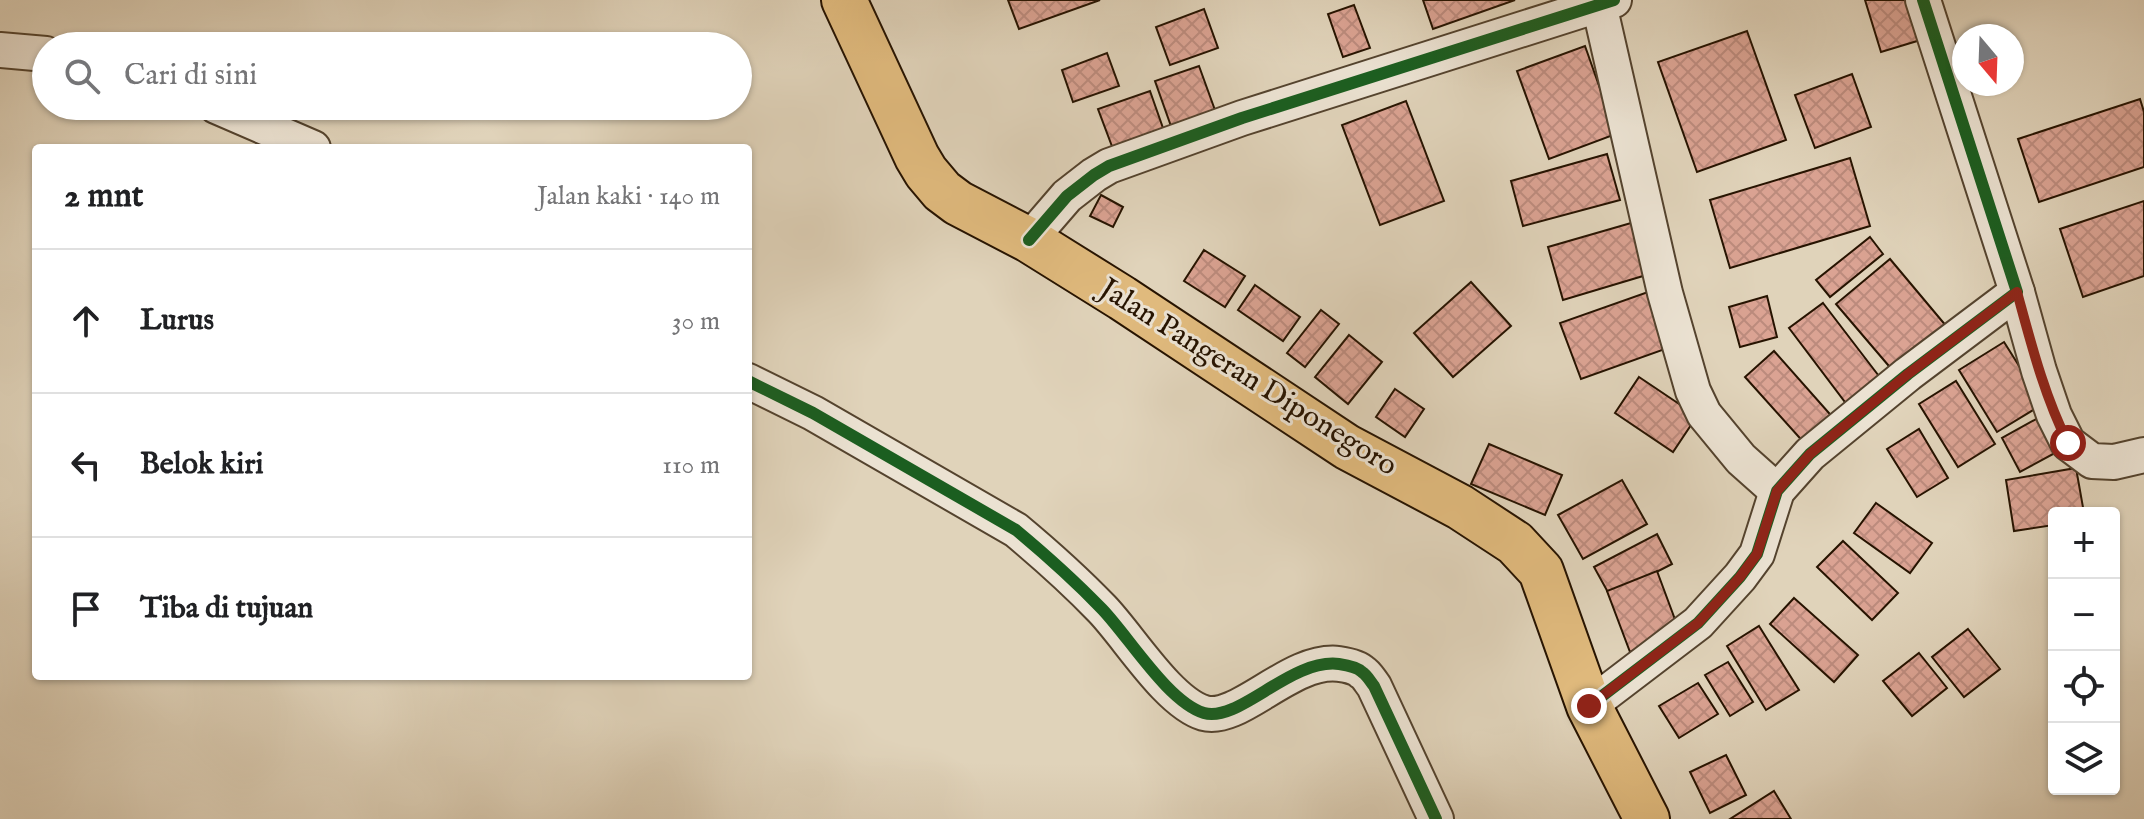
<!DOCTYPE html>
<html lang="id">
<meta charset="utf-8">
<style>
:root{--surface:#fff;--page:#f2f2f2;--text:#202124;--muted:#757577;--line:#e0e0e0}
body{margin:0;font-family:"IM FELL English",serif;background:var(--page);color:var(--text)}
.controls{position:absolute;right:24px;bottom:24px;display:grid;overflow:hidden;border-radius:8px;box-shadow:0 2px 6px #0004}
.controls button{width:72px;height:72px;display:grid;place-items:center;padding:0;border:0;border-bottom:2px solid var(--line);background:var(--surface);color:var(--text);font:40px sans-serif}
.compass{position:absolute;left:1952px;top:24px;width:72px;height:72px;border-radius:50%;background:var(--surface);box-shadow:0 2px 6px #0004;rotate:161deg}
.stop{position:absolute;width:24px;height:24px;margin:-18px;border:6px solid #8f2418;border-radius:50%;background:#fff}
.stop.end{background:#8f2418;border-color:#fff;box-shadow:0 2px 8px #0008}
.list{margin:0;padding:0;list-style:none}
h2{display:flex;justify-content:space-between;align-items:center;height:104px;margin:0;padding:0 32px;font-size:34px}
h2 small{font-size:26px;font-weight:400;color:var(--muted)}
.list li{display:grid;grid-template-columns:52px 1fr auto;gap:24px;align-items:center;box-sizing:border-box;height:144px;padding:0 32px;border-top:2px solid var(--line)}
.list b{display:block;font-size:30px;white-space:nowrap}
.list em{font-size:26px;font-style:normal;color:var(--muted)}
.icon{flex:none;width:44px;height:44px;fill:none;stroke:currentColor;stroke-width:2;stroke-linecap:round;stroke-linejoin:round}
.map{position:relative;flex:none;width:2144px;height:819px;overflow:hidden}
.search{position:absolute;background:var(--surface);box-shadow:0 2px 6px #0004;left:32px;top:32px;width:720px;height:88px;display:flex;align-items:center;gap:20px;box-sizing:border-box;padding:0 28px;border-radius:44px;color:var(--muted);font-size:30px}
.panel{position:absolute;background:var(--surface);box-shadow:0 2px 6px #0004;left:32px;top:144px;width:720px;height:536px;border-radius:8px}
.map>svg:first-child{display:block}
</style>
<div class="map">
<svg width="2144" height="819" viewBox="0 0 2144 819">
<defs>
<pattern id="building-cross-hatch" width="8" height="8" patternUnits="userSpaceOnUse" patternTransform="scale(2)"><rect width="8" height="8" fill="#dba393"/><path d="M0 0l8 8M0 8l8-8" fill="none" stroke="#bc8b7d"/></pattern>
</defs>
<rect width="100%" height="100%" fill="#e0d3ba"/>
<filter id="stains"><feTurbulence type="fractalNoise" baseFrequency=".0025" numOctaves="4"/><feColorMatrix values="0 0 0 0 .2 0 0 0 0 .09 0 0 0 0 .02 0 0 0 .5 -.17"/></filter>
<radialGradient id="worn" r=".72"><stop offset=".6" stop-color="#630" stop-opacity="0"/><stop offset="1" stop-color="#630" stop-opacity=".3"/></radialGradient>
<!-- building -->
<g fill="url(#building-cross-hatch)" stroke="#261300" stroke-width="2">
<polygon points="1008,0 1100,0 1019,29"/>
<polygon points="1423,0 1515,0 1433,29"/>
<polygon points="1865,0 1914,0 1927,38 1881,52"/>
<polygon points="1354,5 1370,48 1343,57 1328,14"/>
<polygon points="1204,9 1218,48 1170,65 1156,27"/>
<polygon points="1747,31 1786,140 1697,172 1658,62"/>
<polygon points="1585,46 1616,134 1549,159 1517,71"/>
<polygon points="1107,53 1119,86 1073,102 1062,70"/>
<polygon points="1199,66 1216,113 1172,129 1155,81"/>
<polygon points="1852,74 1871,127 1815,148 1795,95"/>
<polygon points="1150,91 1164,131 1113,149 1098,109"/>
<polygon points="2140,99 2144,112 2144,167 2039,202 2018,139"/>
<polygon points="1406,101 1444,201 1380,225 1342,125"/>
<polygon points="1607,154 1620,200 1523,226 1511,181"/>
<polygon points="1850,158 1870,226 1730,268 1710,200"/>
<polygon points="1101,195 1123,207 1113,227 1090,216"/>
<polygon points="2144,201 2144,276 2083,297 2060,229"/>
<polygon points="1638,221 1653,273 1563,300 1548,247"/>
<polygon points="1870,237 1883,254 1830,297 1816,280"/>
<polygon points="1204,250 1245,276 1225,307 1184,281"/>
<polygon points="1890,259 1947,327 1894,372 1836,304"/>
<polygon points="1471,282 1511,326 1453,377 1414,333"/>
<polygon points="1255,285 1300,317 1283,341 1238,310"/>
<polygon points="1648,292 1668,348 1581,379 1560,323"/>
<polygon points="1767,296 1777,337 1740,347 1729,307"/>
<polygon points="1823,303 1885,384 1851,410 1789,328"/>
<polygon points="1321,310 1339,324 1305,367 1287,353"/>
<polygon points="1349,335 1382,362 1348,404 1315,377"/>
<polygon points="2004,342 2043,404 1997,432 1959,370"/>
<polygon points="1774,351 1836,421 1807,446 1745,377"/>
<polygon points="1639,377 1697,416 1673,452 1615,413"/>
<polygon points="1956,381 1995,444 1958,467 1919,404"/>
<polygon points="1395,389 1424,409 1405,437 1376,417"/>
<polygon points="2047,413 2066,447 2020,472 2002,438"/>
<polygon points="1919,429 1948,478 1917,497 1887,449"/>
<polygon points="1489,444 1562,475 1545,515 1471,484"/>
<polygon points="2076,468 2084,513 2054,513 2054,525 2014,531 2006,480"/>
<polygon points="1622,480 1647,524 1583,559 1558,515"/>
<polygon points="1876,503 1932,543 1910,573 1854,533"/>
<polygon points="1657,534 1672,564 1610,596 1594,567"/>
<polygon points="1843,541 1898,593 1872,620 1817,567"/>
<polygon points="1657,571 1680,633 1630,652 1607,591"/>
<polygon points="1794,598 1858,655 1834,682 1770,624"/>
<polygon points="1759,626 1799,690 1766,710 1727,646"/>
<polygon points="1968,629 2000,669 1964,697 1932,657"/>
<polygon points="1919,653 1947,688 1912,716 1883,681"/>
<polygon points="1728,662 1753,702 1730,716 1705,675"/>
<polygon points="1698,683 1718,714 1679,738 1659,706"/>
<polygon points="1726,755 1746,795 1710,813 1690,772"/>
<polygon points="1774,791 1791,819 1730,819"/>
</g>
<g fill="none" stroke-linecap="round" stroke-linejoin="round">
<defs>
<g id="minor">
<polyline points="1598,0 1665,293 1693,391 1704,414 1741,459 1777,491"/>
<polyline points="0,50 46,54"/>
<polyline points="216,106 313,148"/>
<polyline points="1029,240 1067,196 1094,175 1109,166 1242,118 1614,0"/>
<polyline points="2017,292 2039,371 2054,415 2068,443 2092,461 2114,462 2144,455"/>
<path d="M748 381 813 413 1016 530C1046 555 1075 581 1102 609 1129 637 1168 702 1204 713 1239 723 1291 658 1339 664 1346 665 1357 667 1362 672 1367 675 1370 681 1374 686L1436 819"/>
<polyline points="1589,706 1698,623 1740,577 1757,554 1777,491 1810,454 1908,374 2017,292 1923,0"/>
</g>
<polyline id="trunk" points="844,0 917,157 926,172 942,191 958,203 1029,240 1122,298 1347,447 1460,507 1515,543 1541,571 1589,706 1647,819"/>
</defs>
<!-- minor casing -->
<use href="#minor" stroke="#54432e" stroke-width="38"/>
<!-- trunk casing -->
<use href="#trunk" stroke="#261300" stroke-width="48"/>
<!-- minor -->
<use href="#minor" stroke="#ebe2d2" stroke-width="34"/>
<!-- trunk -->
<use href="#trunk" stroke="#e0ba7d" stroke-width="44"/>
<defs>
<g id="cycleway">
<polyline points="1029,240 1067,196 1094,175 1109,166 1242,118 1614,0"/>
<path d="M748 381 813 413 1016 530C1046 555 1075 581 1102 609 1129 637 1168 702 1204 713 1239 723 1291 658 1339 664 1346 665 1357 667 1362 672 1367 675 1370 681 1374 686L1436 819"/>
<polyline points="1589,706 1698,623 1740,577 1757,554 1777,491 1810,454 1908,374 2017,292 1923,0"/>
</g>
</defs>
<!-- cycleway casing -->
<use href="#cycleway" stroke="#ebe2d2" stroke-width="17"/>
<!-- cycleway -->
<use href="#cycleway" stroke="#1b5e20" stroke-width="12"/>
</g>
<g fill="none" stroke-linecap="round" stroke-linejoin="round">
<!-- route -->
<path stroke="#8f2418" stroke-width="10" d="M1589 706 1698 623 1740 577 1757 554 1777 491 1810 454 1908 374 2017 292C2031 343 2044 395 2068 443"/>
</g>
<g text-anchor="middle" dominant-baseline="central" stroke-width="6" stroke-linejoin="round" paint-order="stroke">
<!-- street labels -->
<g font-size="30" fill="#261300" stroke="#ebe2d2">
<text transform="translate(1248 378) rotate(32)">Jalan Pangeran Diponegoro</text>
</g>
</g>
<rect width="100%" height="100%" filter="url(#stains)"/>
<rect width="100%" height="100%" fill="url(#worn)"/>
</svg>
<div class="controls">
<button>+</button>
<button>−</button>
<button><svg class="icon" aria-label="locate" viewBox="0 0 24 24"><circle cx="12" cy="12" r="6"/><path d="M12 2v4M12 18v4M2 12h4M18 12h4"/></svg></button>
<button><svg class="icon" aria-label="layers" viewBox="0 0 24 24"><path d="M12 4l9 5-9 5-9-5zM3 14l9 5 9-5"/></svg></button>
</div>
<svg class="compass" viewBox="-18 -18 36 36"><path d="M0-13l5 13h-10z" fill="#e53935"/><path d="M0 13l5-13h-10z" fill="#757577"/></svg>
<div class="stop" style="left:2068px;top:443px"></div>
<div class="stop end" style="left:1589px;top:706px"></div>
<div class="search"><svg class="icon" aria-label="search" viewBox="0 0 24 24"><circle cx="10" cy="10" r="6"/><path d="M15 15l6 6"/></svg>Cari di sini</div>
<section class="panel">
<h2>2 mnt<small>Jalan kaki · 140 m</small></h2>
<ul class="list">
<li><svg class="icon" aria-label="ahead" viewBox="0 0 24 24"><path d="M12 20V5M6 11l6-6 6 6"/></svg><div><b>Lurus</b></div><em>30 m</em></li>
<li><svg class="icon" aria-label="left" viewBox="0 0 24 24"><path d="M17 20v-9H6M10 6l-5 5 5 5"/></svg><div><b>Belok kiri</b></div><em>110 m</em></li>
<li><svg class="icon" aria-label="arrive" viewBox="0 0 24 24"><path d="M6 21V4h12l-3 4 3 4H6"/></svg><div><b>Tiba di tujuan</b></div></li>
</ul>
</section>
</div>
